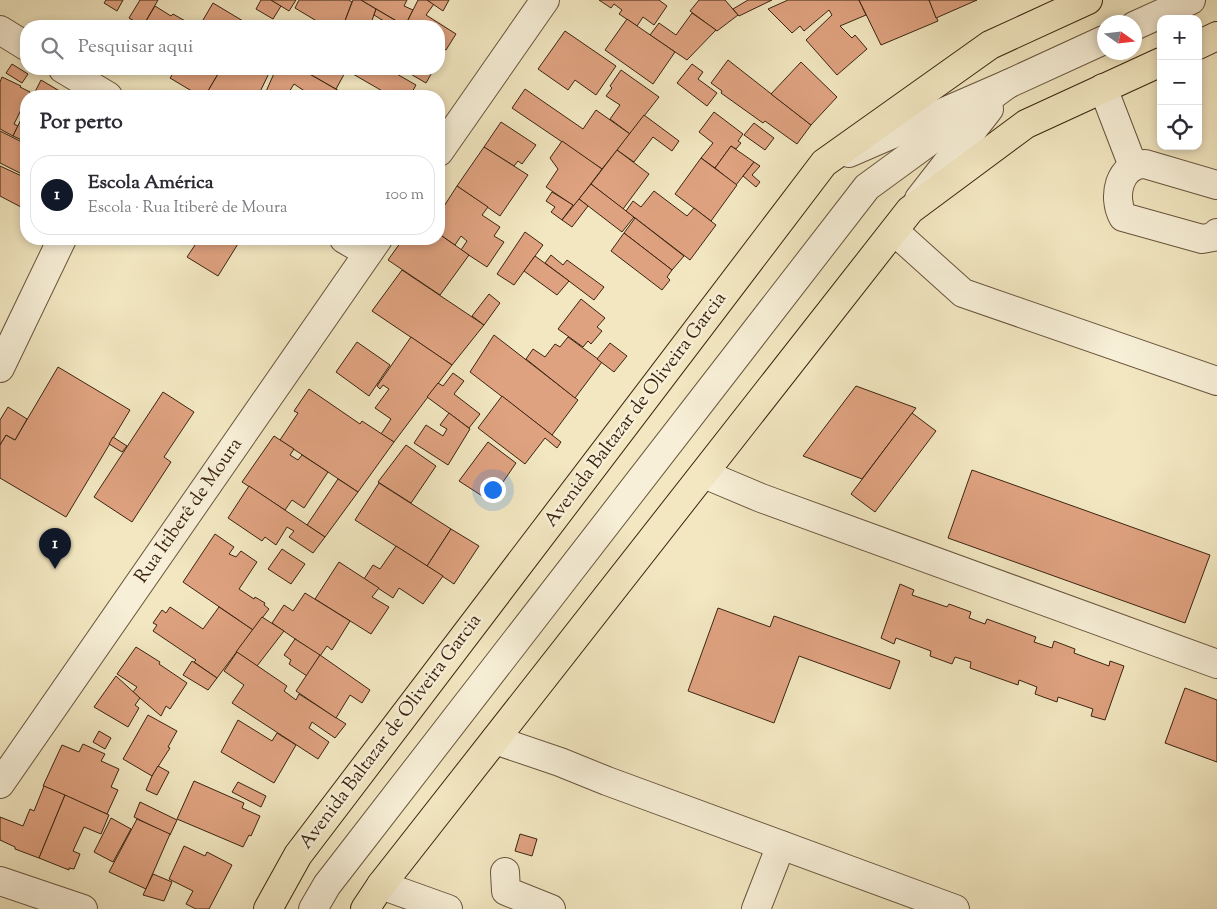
<!DOCTYPE html>
<html lang="pt">
<meta charset="utf-8">
<style>
:root{--surface:#fff;--page:#f7f7f7;--text:#2b2b33;--muted:#7c7c81;--line:#e1e1e2;--accent:#111827}
body{margin:0;font-family:"Sorts Mill Goudy",serif;background:var(--page);color:var(--text)}
.controls{position:absolute;right:15px;top:15px;display:grid;overflow:hidden;border-radius:10px;box-shadow:0 2px 8px #0003}
.controls button{width:45px;height:45px;display:grid;place-items:center;padding:0;border:0;border-bottom:1px solid var(--line);background:var(--surface);color:var(--text);font:25px sans-serif}
.compass{position:absolute;left:1097px;top:15px;width:45px;height:45px;border-radius:50%;background:var(--surface);box-shadow:0 2px 8px #0003;rotate:104deg}
.you{position:absolute;left:492px;top:489px;width:18px;height:18px;margin:-12px;border:4px solid #fff;border-radius:50%;background:#1a73e8;box-shadow:0 0 0 8px #1a73e833}
.badge{display:grid;place-items:center;width:32px;height:32px;border-radius:50%;background:var(--accent);color:#fff;font-size:16px;font-weight:700}
.pin{position:absolute;translate:-50% -41px;filter:drop-shadow(0 1px 2px #0008)}
.pin::after{content:'';position:absolute;top:26px;width:18px;height:15px;background:inherit;clip-path:polygon(0 0,100% 0,50% 100%)}
.list{margin:0;padding:0;list-style:none}
h2{display:flex;justify-content:space-between;align-items:center;height:65px;margin:0;padding:0 20px;font-size:21px}
h2 small{font-size:16px;font-weight:400;color:var(--muted)}
.list li{display:grid;grid-template-columns:32px 1fr auto;gap:15px;align-items:center;box-sizing:border-box;height:80px;margin:0 10px 10px;padding:0 10px;border:1px solid var(--line);border-radius:20px}
.list b{display:block;font-size:19px;white-space:nowrap}
.list p{margin:0;font-size:16px;white-space:nowrap;color:var(--muted)}
.list em{font-size:16px;font-style:normal;color:var(--muted)}
.icon{flex:none;width:28px;height:28px;fill:none;stroke:currentColor;stroke-width:2;stroke-linecap:round;stroke-linejoin:round}
.map{position:relative;flex:none;width:1217px;height:909px;overflow:hidden}
.search{position:absolute;background:var(--surface);box-shadow:0 2px 8px #0003;left:20px;top:20px;width:425px;height:55px;display:flex;align-items:center;gap:12px;box-sizing:border-box;padding:0 18px;border-radius:20px;color:var(--muted);font-size:19px}
.panel{position:absolute;background:var(--surface);box-shadow:0 2px 8px #0003;left:20px;top:90px;width:425px;height:155px;border-radius:20px}
.map>svg:first-child{display:block}
</style>
<div class="map">
<svg width="1217" height="909" viewBox="0 0 1217 909">
<rect width="100%" height="100%" fill="#f2e7c1"/>
<filter id="stains"><feTurbulence type="fractalNoise" baseFrequency=".004" numOctaves="4"/><feColorMatrix values="0 0 0 0 .2 0 0 0 0 .09 0 0 0 0 .02 0 0 0 .5 -.17"/></filter>
<radialGradient id="worn" r=".72"><stop offset=".6" stop-color="#630" stop-opacity="0"/><stop offset="1" stop-color="#630" stop-opacity=".3"/></radialGradient>
<!-- building -->
<g fill="#dfa280" stroke="#3b2410">
<polygon points="106,0 123,0 117,11 104,3"/>
<polygon points="140,0 158,0 143,26 129,18"/>
<polygon points="261,0 271,0 281,6 273,19 256,9"/>
<polygon points="271,0 296,0 289,11"/>
<polygon points="299,0 349,0 352,2 343,26 325,26 295,8"/>
<polygon points="353,0 361,0 376,9 370,26 361,21 358,26 343,26"/>
<polygon points="361,0 407,0 404,6 413,10 405,26"/>
<polygon points="418,0 427,0 434,4 426,15 456,34 446,50 439,46 439,26 405,26"/>
<polygon points="427,0 449,0 443,11"/>
<polygon points="599,0 659,0 667,6 654,25 643,17 637,26 619,14 622,10 614,4 611,8"/>
<polygon points="699,0 725,0 738,15 717,31 690,11"/>
<polygon points="748,0 772,0 739,16 733,9"/>
<polygon points="788,0 859,0 866,15 840,26 852,38 855,35 867,49 837,75 806,40 832,15 829,10 804,31 800,26 792,33 768,9"/>
<polygon points="859,0 929,0 938,21 881,45"/>
<polygon points="929,0 977,0 936,18"/>
<polygon points="213,3 248,24 246,26 201,26 205,21 203,20"/>
<polygon points="155,6 171,16 173,14 194,26 143,26"/>
<polygon points="376,9 405,26 406,26 392,26 374,15"/>
<polygon points="692,13 716,30 687,60 650,35 659,23 676,35"/>
<polygon points="627,19 675,52 653,84 605,50"/>
<polygon points="565,31 616,66 596,95 575,80 568,90 538,69"/>
<polygon points="728,60 811,125 797,144 765,121 763,123 721,93 722,91 711,83"/>
<polygon points="801,62 837,97 811,125 771,94"/>
<polygon points="12,64 28,74 22,83 6,73"/>
<polygon points="692,64 703,72 698,79 717,93 707,106 677,83"/>
<polygon points="176,69 221,69 205,96 200,96 170,78"/>
<polygon points="221,69 271,69 258,96 205,96"/>
<polygon points="276,69 301,69 341,92 339,96 303,96 306,92 294,84 289,92 296,96 264,96"/>
<polygon points="301,69 347,69 336,89"/>
<polygon points="347,69 388,69 416,85 410,96 391,96 346,70"/>
<polygon points="402,69 434,69 426,83"/>
<polygon points="621,70 659,97 630,134 610,119 620,105 606,96 612,88 610,86"/>
<polygon points="2,77 21,86 20,87 30,92 14,124 18,126 13,136 0,129 0,82"/>
<polygon points="41,80 68,96 33,96"/>
<polygon points="525,89 583,129 596,110 630,134 602,169 512,108"/>
<polygon points="26,109 26,142 13,136"/>
<polygon points="714,112 743,134 738,141 741,143 736,149 731,146 715,168 701,158 713,143 699,132"/>
<polygon points="644,115 679,141 672,151 653,137 634,162 617,150"/>
<polygon points="501,122 536,145 522,164 518,161 514,166 484,147"/>
<polygon points="754,123 774,138 765,150 744,135"/>
<polygon points="0,131 26,144 26,170 24,175 0,163"/>
<polygon points="562,141 602,169 574,206 546,187 558,169 550,158"/>
<polygon points="731,146 754,162 736,185 715,168"/>
<polygon points="484,147 528,175 500,216 457,186"/>
<polygon points="617,150 649,174 623,209 591,184"/>
<polygon points="701,158 737,185 711,221 675,194"/>
<polygon points="754,162 760,166 752,175 760,182 756,187 743,176"/>
<polygon points="0,166 26,178 26,197 21,207 0,196"/>
<polygon points="591,184 634,217 622,232 579,199"/>
<polygon points="457,186 488,207 482,215 500,227 494,236 504,242 487,267 461,250 467,241 461,236 455,245 439,234 439,214"/>
<polygon points="654,191 687,216 694,208 716,225 690,260 626,211 633,201 641,207"/>
<polygon points="552,192 573,205 562,220 551,212 555,207 546,201"/>
<polygon points="579,199 588,206 572,227 562,220"/>
<polygon points="635,218 684,256 672,270 624,233"/>
<polygon points="525,232 543,245 514,285 497,274"/>
<polygon points="624,233 672,270 667,277 670,280 662,290 611,251"/>
<polygon points="439,234 469,255 440,295 388,260 403,239 410,239 417,244 421,239 439,239"/>
<polygon points="199,239 241,239 218,276 187,257"/>
<polygon points="551,255 563,265 567,260 604,287 594,300 545,263"/>
<polygon points="535,256 569,281 557,295 524,271"/>
<polygon points="402,270 484,325 452,365 372,311"/>
<polygon points="489,294 500,303 484,325 472,316"/>
<polygon points="581,299 605,318 597,327 602,331 591,344 588,341 583,347 558,329"/>
<polygon points="494,335 578,400 552,435 470,372"/>
<polygon points="411,337 452,365 394,442 381,434 391,419 375,408 389,389 383,385 380,389 377,386"/>
<polygon points="568,337 602,362 575,398 526,359 533,349 545,357 555,344 560,347"/>
<polygon points="357,342 390,365 369,396 336,372"/>
<polygon points="610,343 627,356 614,372 597,359"/>
<polygon points="58,367 130,410 66,517 0,478 0,445 6,435 15,440"/>
<polygon points="453,373 464,381 454,394 480,414 469,428 427,397 438,383 443,386"/>
<polygon points="856,386 916,408 862,479 803,456"/>
<polygon points="309,389 360,424 362,421 394,442 358,492 280,440 298,413 294,411"/>
<polygon points="163,392 194,412 164,457 171,462 132,522 94,497"/>
<polygon points="502,396 561,442 557,448 545,438 525,464 478,428"/>
<polygon points="8,407 27,419 15,440 6,435 0,445 0,420"/>
<polygon points="449,413 470,429 448,465 414,443 426,425 443,436 447,429 440,425"/>
<polygon points="912,413 936,431 875,512 851,494"/>
<polygon points="274,436 294,449 290,455 298,460 302,455 328,472 304,508 292,500 285,510 242,482"/>
<polygon points="113,437 127,446 122,452 109,444"/>
<polygon points="488,442 516,463 490,501 459,481"/>
<polygon points="406,445 436,466 411,503 378,482"/>
<polygon points="972,470 1210,555 1185,623 948,538"/>
<polygon points="338,479 358,492 325,537 307,525"/>
<polygon points="379,483 451,529 427,566 355,520"/>
<polygon points="249,486 325,537 313,553 289,537 294,531 287,527 276,545 265,537 262,541 228,518"/>
<polygon points="451,529 479,546 454,584 427,566"/>
<polygon points="215,534 234,547 229,554 236,557 241,551 257,562 239,589 254,599 255,597 265,603 264,605 269,609 253,630 183,582"/>
<polygon points="396,546 443,576 423,604 399,588 393,598 364,579 373,565 380,569"/>
<polygon points="282,549 305,564 291,584 268,569"/>
<polygon points="339,562 379,588 372,597 389,607 371,634 315,599"/>
<polygon points="900,584 914,590 912,595 947,607 949,604 971,612 969,618 985,624 987,619 1036,637 1034,642 1052,648 1054,641 1075,649 1074,653 1109,666 1110,661 1124,666 1105,720 1091,716 1093,709 1058,697 1057,702 1035,694 1037,687 1019,680 1018,685 970,668 971,662 955,657 952,664 930,656 931,651 896,638 894,644 881,638"/>
<polygon points="305,593 350,621 332,650 327,646 320,656 272,623 284,605 293,611"/>
<polygon points="170,607 203,629 219,607 253,630 217,678 194,662 196,660 153,631 157,625 153,623 162,610 166,613"/>
<polygon points="718,608 770,627 774,616 900,661 890,689 799,656 774,723 688,691"/>
<polygon points="262,617 284,631 257,666 236,652"/>
<polygon points="295,639 320,655 307,676 289,664 291,660 284,655"/>
<polygon points="136,647 160,662 159,664 187,683 170,709 166,706 161,716 133,692 137,687 117,674"/>
<polygon points="237,652 287,686 284,691 296,700 299,694 346,724 335,738 312,722 309,728 329,742 318,759 232,703 244,685 224,671"/>
<polygon points="320,655 370,690 362,703 350,695 336,718 296,691"/>
<polygon points="192,661 217,678 208,690 183,675"/>
<polygon points="116,676 140,698 135,705 139,708 128,727 94,707"/>
<polygon points="1185,688 1217,700 1217,762 1165,743"/>
<polygon points="148,715 177,731 168,747 170,748 152,776 123,759"/>
<polygon points="238,720 272,741 277,733 296,745 274,783 221,752"/>
<polygon points="99,731 111,738 105,749 93,742"/>
<polygon points="83,744 105,754 101,761 119,769 111,787 118,790 107,814 43,786 62,745 79,752"/>
<polygon points="158,766 169,772 157,795 146,790 152,776"/>
<polygon points="194,781 244,803 242,808 260,816 251,836 249,835 243,847 177,819"/>
<polygon points="238,782 266,796 261,807 232,792"/>
<polygon points="44,786 65,795 39,858 15,849 15,847 0,840 0,817 23,826 30,809 34,811"/>
<polygon points="65,795 109,815 101,834 84,827 73,851 80,854 74,869 69,868 69,870 39,858"/>
<polygon points="140,802 177,820 170,835 134,817"/>
<polygon points="111,818 131,829 113,862 94,852"/>
<polygon points="137,819 170,834 146,889 109,872"/>
<polygon points="520,834 537,839 532,856 515,851"/>
<polygon points="184,846 205,856 207,852 232,865 209,909 196,909 186,904 193,891 169,879"/>
<polygon points="153,874 172,882 164,901 143,895"/>
</g>
<g fill="none" stroke-linecap="round" stroke-linejoin="round">
<defs>
<g id="minor">
<polyline points="1134,26 1191,0"/>
<polyline points="0,30 26,46"/>
<polyline points="63,69 108,96"/>
<polyline points="1103,88 1133,166"/>
<polyline points="439,152 545,0"/>
<polyline points="849,153 1008,84 1104,40"/>
<path d="M1217 185 1145 164C1119 164 1112 197 1123 217L1202 239 1213 237 1217 233"/>
<polyline points="919,199 989,109"/>
<polyline points="894,231 963,293 1217,381"/>
<polyline points="344,239 368,253"/>
<polyline points="0,368 62,239"/>
<polyline points="704,474 761,498 1217,664"/>
<polyline points="495,740 560,762 607,781 955,909"/>
<polyline points="0,784 378,239"/>
<polyline points="505,872 506,891 551,909"/>
<polyline points="0,881 83,909"/>
<polyline points="381,885 448,909"/>
<polyline points="313,909 327,885 867,187 1008,84"/>
<polyline points="756,909 781,845"/>
</g>
<g id="major">
<polyline points="1198,45 1217,36"/>
<polyline points="268,909 298,855 824,163 990,45 1088,0"/>
<polyline points="365,909 381,885 910,210 1026,124 1161,62"/>
</g>
</defs>
<!-- minor casing -->
<use href="#minor" stroke="#69553c" stroke-width="30"/>
<!-- major casing -->
<use href="#major" stroke="#3b2410" stroke-width="30"/>
<!-- minor -->
<use href="#minor" stroke="#f7efd7" stroke-width="28"/>
<!-- major -->
<use href="#major" stroke="#f2e7c1" stroke-width="28"/>
</g>
<g text-anchor="middle" dominant-baseline="central" stroke-width="5" stroke-linejoin="round" paint-order="stroke">
<!-- street labels -->
<g font-size="19" fill="#3b2410" stroke="#f7efd7">
<text transform="translate(636 410) rotate(-53)">Avenida Baltazar de Oliveira Garcia</text>
<text transform="translate(189 511) rotate(-55)">Rua Itiberê de Moura</text>
<text transform="translate(391 732) rotate(-53)">Avenida Baltazar de Oliveira Garcia</text>
</g>
</g>
<rect width="100%" height="100%" filter="url(#stains)"/>
<rect width="100%" height="100%" fill="url(#worn)"/>
</svg>
<div class="controls">
<button>+</button>
<button>−</button>
<button><svg class="icon" aria-label="locate" viewBox="0 0 24 24"><circle cx="12" cy="12" r="6"/><path d="M12 2v4M12 18v4M2 12h4M18 12h4"/></svg></button>
</div>
<svg class="compass" viewBox="-18 -18 36 36"><path d="M0-13l5 13h-10z" fill="#e53935"/><path d="M0 13l5-13h-10z" fill="#7c7c81"/></svg>
<div class="you"></div>
<div class="pin badge" style="left:55px;top:569px">1</div>
<div class="search"><svg class="icon" aria-label="search" viewBox="0 0 24 24"><circle cx="10" cy="10" r="6"/><path d="M15 15l6 6"/></svg>Pesquisar aqui</div>
<section class="panel">
<h2>Por perto<small></small></h2>
<ul class="list">
<li><span class="badge">1</span><div><b>Escola América</b><p>Escola · Rua Itiberê de Moura</p></div><em>100 m</em></li>
</ul>
</section>
</div>
